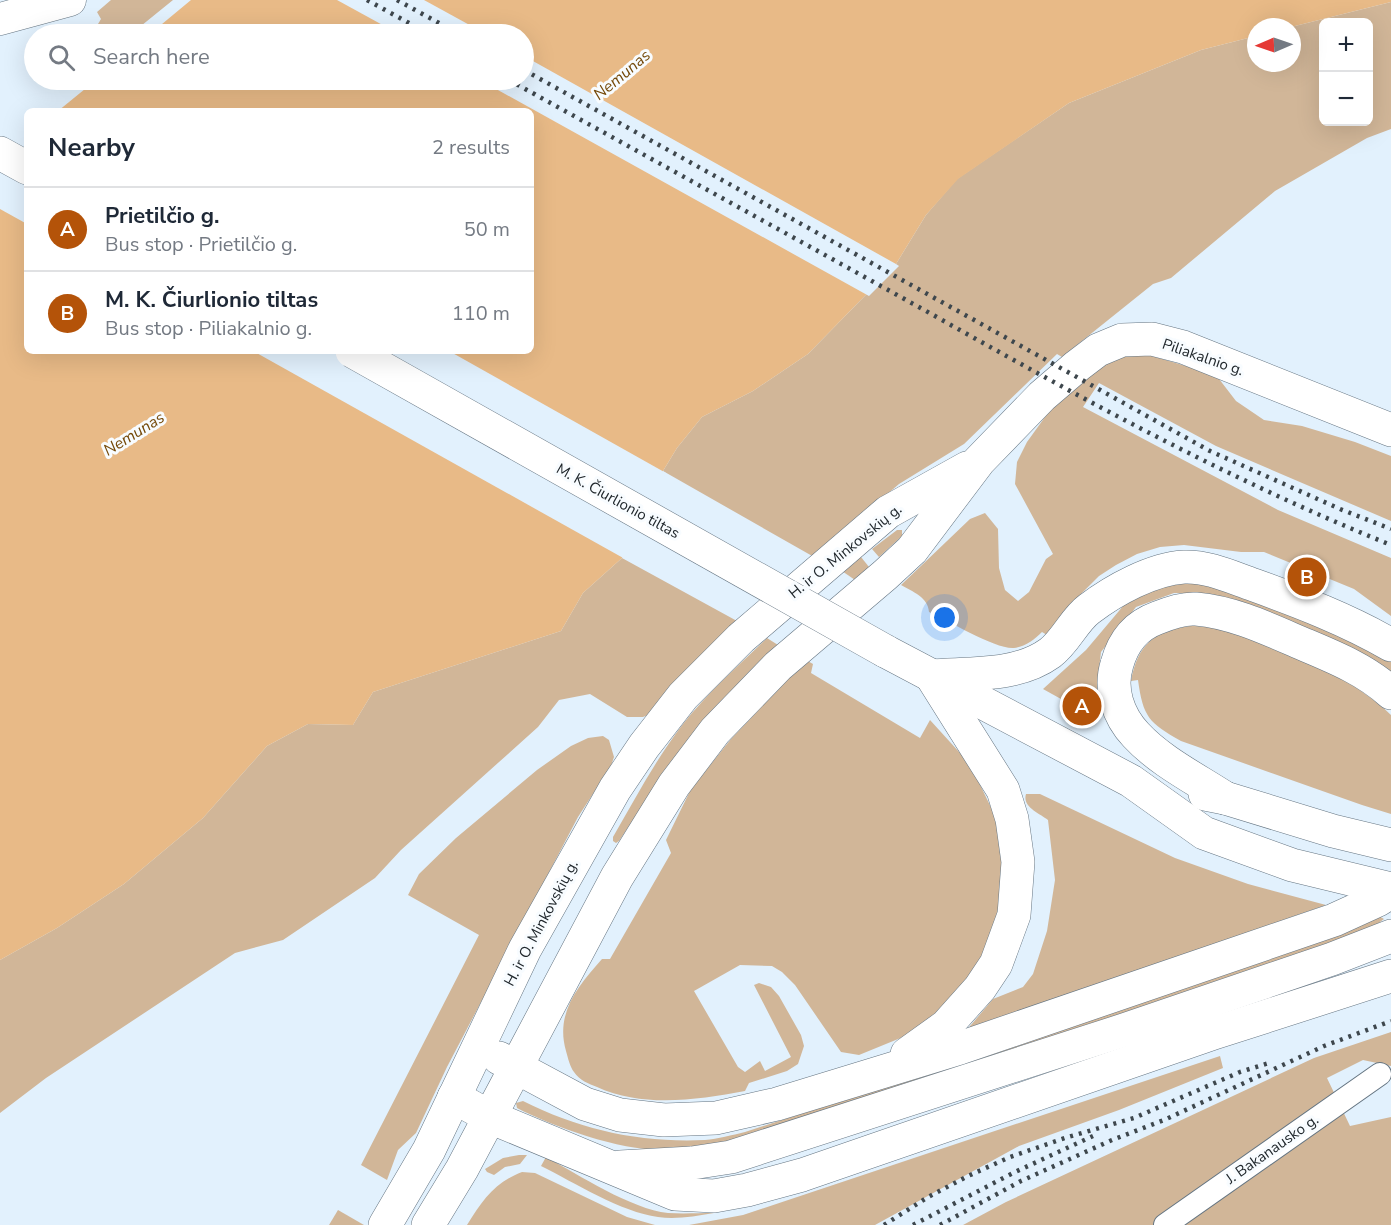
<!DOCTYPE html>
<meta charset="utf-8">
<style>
:root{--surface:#fff;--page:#f6f6f7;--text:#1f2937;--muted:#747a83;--line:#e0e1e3;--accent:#b45309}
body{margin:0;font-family:"Nunito Sans",sans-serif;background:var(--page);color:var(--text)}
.controls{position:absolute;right:18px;top:18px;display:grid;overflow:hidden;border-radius:9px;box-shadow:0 6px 24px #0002}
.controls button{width:54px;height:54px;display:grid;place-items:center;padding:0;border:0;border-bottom:2px solid var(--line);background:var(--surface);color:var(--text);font:30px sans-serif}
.compass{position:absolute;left:1247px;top:18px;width:54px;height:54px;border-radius:50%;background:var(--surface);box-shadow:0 6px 24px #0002;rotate:268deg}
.you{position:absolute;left:945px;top:618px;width:21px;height:21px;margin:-15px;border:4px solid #fff;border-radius:50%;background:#1a73e8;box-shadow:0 0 0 9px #1a73e833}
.badge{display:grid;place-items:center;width:39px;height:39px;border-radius:50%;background:var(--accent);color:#fff;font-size:20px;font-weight:700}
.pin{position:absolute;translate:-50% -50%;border:3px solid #fff;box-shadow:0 2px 6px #0006}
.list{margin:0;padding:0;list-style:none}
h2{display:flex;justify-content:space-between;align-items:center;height:78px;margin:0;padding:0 24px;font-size:26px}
h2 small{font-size:20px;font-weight:400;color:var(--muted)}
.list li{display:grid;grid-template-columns:39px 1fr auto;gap:18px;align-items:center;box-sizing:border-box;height:84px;padding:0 24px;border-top:2px solid var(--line)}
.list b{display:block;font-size:22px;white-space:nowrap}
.list p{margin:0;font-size:20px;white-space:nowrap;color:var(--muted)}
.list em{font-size:20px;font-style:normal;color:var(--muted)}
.icon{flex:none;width:33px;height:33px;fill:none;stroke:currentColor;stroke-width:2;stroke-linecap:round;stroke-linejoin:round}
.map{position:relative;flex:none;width:1391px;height:1225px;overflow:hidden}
.search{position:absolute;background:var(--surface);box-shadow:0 6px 24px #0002;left:24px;top:24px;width:510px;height:66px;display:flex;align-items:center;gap:15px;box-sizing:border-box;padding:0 21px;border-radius:33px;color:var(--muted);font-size:22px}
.panel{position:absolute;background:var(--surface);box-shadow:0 6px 24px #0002;left:24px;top:108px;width:510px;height:246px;border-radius:9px}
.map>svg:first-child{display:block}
</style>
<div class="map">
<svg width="1391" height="1225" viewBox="0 0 1391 1225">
<rect width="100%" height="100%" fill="#e2f1fd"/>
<!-- green -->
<g fill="#d1b698" fill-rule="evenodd">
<polygon points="111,0 173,0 131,34 92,34 101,19 97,12"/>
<path d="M1391 2V129L1367 138 1275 191 1171 278 1153 284 1062 357 1057 354 964 444 899 484 814 557 663 471 677 448 702 417 753 391 808 354 896 264 926 215 957 179 1069 103 1201 50 1256 36V63H1292L1291 27ZM1324 22H1368V122H1324Z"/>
<path d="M1139 352 1216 375 1236 401 1264 420 1302 426 1355 442 1391 456V521L1216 446 1099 383 1083 407 1278 510 1391 558V616L1354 589 1264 552H1241L1184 545 1160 547 1137 554 1116 565 1099 576 1074 601 1047 635 1042 632C1035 639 1025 647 1014 648 997 650 947 620 929 612 928 597 913 592 901 585L970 519 985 513 998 529 999 568 1005 590 1018 601 1029 592 1046 559 1053 554 1015 484 1017 462 1027 442 1058 399 1114 358Z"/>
<polygon points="897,530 902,530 902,536 879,557 872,549"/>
<polygon points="861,557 869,567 855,580 842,571"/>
<polygon points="622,558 737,621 655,712 643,717 627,717 590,694 559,700 538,727 401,850 375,878 283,940 235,953 46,1078 0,1113 0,960 57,928 124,884 203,818 267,746 308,724 353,725 373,692 561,631 583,593"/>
<path d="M1191 582C1257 592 1330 631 1391 660V672L1300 627 1212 594 1174 593 1136 607 1101 652 1097 686 1101 713 1067 694 1061 699 1043 689 1086 650 1124 605 1160 586Z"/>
<path d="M1190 626C1223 625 1249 638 1279 650 1320 667 1359 684 1391 715V814L1362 805 1181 741C1149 723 1143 717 1138 680L1131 681C1138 644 1154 631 1190 626Z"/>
<path d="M767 638 778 645 659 781 619 841 616 843 613 841V837C635 799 656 759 683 724 708 692 738 666 767 638Z"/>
<path d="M806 660 813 664 811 673 920 738 930 720 970 764 999 824 1003 852 1001 897 993 929 985 953 962 991 930 1020 903 1037 859 1055 841 1052 795 985 782 972 772 966 740 965 694 991 738 1067 745 1072 760 1061 765 1071 791 1057 754 985 759 983 771 987 779 996 801 1035 804 1046 798 1064 787 1071 749 1083 745 1091C697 1100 643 1108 597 1087 589 1084 579 1080 574 1072 570 1067 568 1058 566 1051 555 1013 578 986 602 959H610L671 853 666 840 691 789 731 739Z"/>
<polygon points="603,736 609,740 614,757 611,766 578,817 447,1067 416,1133 398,1150 387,1180 361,1165 479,935 408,895 419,874 456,838 537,770 571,746 588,738"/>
<path d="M1026 794H1040L1175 858 1248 884 1326 905 965 1032 993 999 1023 987 1033 974 1047 931 1055 880 1048 820C1039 813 1022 807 1026 794Z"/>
<path d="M1377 915 1384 919 1368 931 759 1139C729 1142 698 1148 667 1150 624 1152 556 1128 517 1108L516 1103 523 1101C581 1130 640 1143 705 1140 718 1139 732 1135 745 1132L989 1052Z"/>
<polygon points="1391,1032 1391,1066 1363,1060 1327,1078 1350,1126 1391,1117 1391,1225 963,1225 1006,1202 1314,1058"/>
<polygon points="1220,1056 1223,1068 1119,1110 1019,1146 875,1225 689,1225 743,1215"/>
<polygon points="519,1155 527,1155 520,1164 505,1167 494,1175 487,1172 485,1169 503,1158"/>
<path d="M546 1157C579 1175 631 1209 668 1213 683 1214 699 1213 714 1213 695 1216 676 1220 658 1217 621 1212 575 1183 541 1166Z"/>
<path d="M522 1172 535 1173 627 1217 655 1225H467C483 1200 494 1183 522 1172Z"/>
<polygon points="338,1210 364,1225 329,1225"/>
</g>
<!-- water -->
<polygon fill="#e8ba87" points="191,0 1391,0 1391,2 1291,27 1256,27 1256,36 1201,50 1069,103 958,179 926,215 896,264 808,354 753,391 702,417 677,448 663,471 622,558 583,593 561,631 373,692 353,725 308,724 267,746 203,818 124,884 57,928 0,960 0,160 27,137 27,351 531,351 531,111 58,111 96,80 524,80 524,34 150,34"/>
<!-- pier -->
<g fill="#e2f1fd">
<polygon points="337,0 424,0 486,34 399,34"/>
<polygon points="524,56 896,264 899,266 869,296 480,80 524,80"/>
<polygon points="27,134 27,224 0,209 0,156"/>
<polygon points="253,351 449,351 666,473 625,559"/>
</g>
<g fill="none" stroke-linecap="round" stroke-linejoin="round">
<defs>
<polyline id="street" points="1165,1225 1380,1074"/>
<polyline id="secondary" points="0,19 70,0"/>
<g id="primary">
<polyline points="0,153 27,168"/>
<polyline points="885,651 1131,781 1204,833 1292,865 1391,889"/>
<path d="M931 676C971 673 1017 677 1050 653 1066 641 1074 620 1089 609 1114 590 1152 569 1184 567 1208 566 1231 577 1254 585 1301 602 1348 620 1391 645"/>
<polyline points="1205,794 1225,798 1333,831 1391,845"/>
<path d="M1225 798C1196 779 1160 761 1136 735 1118 716 1109 689 1117 664 1123 642 1135 626 1157 618 1169 613 1183 608 1196 609 1231 612 1264 627 1296 641 1329 655 1364 668 1391 693"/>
<polyline points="907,1054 946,1026 980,988 996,964 1014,915 1018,862 1012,819 1003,790 932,677"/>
<polyline points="499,1058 585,1104 620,1115 664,1120 716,1118 777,1104 960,1048 1334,920 1378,900 1391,892"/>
<polyline points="454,1097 490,1117 675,1194 714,1196 747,1190 802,1175 1214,1033 1391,976"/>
<polyline points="620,1167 692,1163 731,1157 1124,1030 1332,959 1391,936"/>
<polyline points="385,1225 429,1150 525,949 615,789 644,746 683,696 741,638 888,512 967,468"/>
<polyline points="428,1225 462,1169 617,877 674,785 715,731 778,666 885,575 912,550 979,461 1042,396 1077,366 1098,350 1122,340 1152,339 1183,347 1391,430"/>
</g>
</defs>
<!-- street casing -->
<use href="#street" stroke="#657582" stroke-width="24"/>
<!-- secondary casing -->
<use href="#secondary" stroke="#657582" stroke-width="33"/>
<!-- primary casing -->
<use href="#primary" stroke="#657582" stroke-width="34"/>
<!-- street -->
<use href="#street" stroke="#fff" stroke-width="22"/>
<!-- secondary -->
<use href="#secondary" stroke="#fff" stroke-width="32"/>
<!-- primary -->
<use href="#primary" stroke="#fff" stroke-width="33"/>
<!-- rail -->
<g stroke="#3e474d" stroke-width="4.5" stroke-dasharray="3 6" stroke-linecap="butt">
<polyline points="367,0 429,34"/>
<polyline points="397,0 459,34"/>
<polyline points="524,70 1210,451 1340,509 1391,529"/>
<path d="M509 80C648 157 787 234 926 311 1079 397 1227 479 1391 545"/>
<polyline points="884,1225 928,1197 968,1176 1010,1157 1068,1137 1134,1118 1240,1072 1272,1062"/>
<polyline points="913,1225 1015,1172 1093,1136"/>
<polyline points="940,1225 1021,1181 1112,1140 1164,1120 1324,1046 1391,1021"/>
</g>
<defs>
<polyline id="primary-bridge" points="352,351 885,651"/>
</defs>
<!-- primary-bridge casing -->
<use href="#primary-bridge" stroke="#657582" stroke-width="34" stroke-linecap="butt"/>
<!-- primary-bridge -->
<use href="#primary-bridge" stroke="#fff" stroke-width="33"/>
</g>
<g text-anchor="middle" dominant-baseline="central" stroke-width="6" stroke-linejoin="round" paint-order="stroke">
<!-- street labels -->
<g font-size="15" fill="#21282d" stroke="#f8fcff">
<text transform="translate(1203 357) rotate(19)">Piliakalnio g.</text>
<text transform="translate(618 501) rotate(29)">M. K. Čiurlionio tiltas</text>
<text transform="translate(845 551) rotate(-39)">H. ir O. Minkovskių g.</text>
<text transform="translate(541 923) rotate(-62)">H. ir O. Minkovskių g.</text>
<text transform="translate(1272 1149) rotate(-35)">J. Bakanausko g.</text>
</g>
<!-- water labels -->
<g font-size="16" font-style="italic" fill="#744909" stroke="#f8fcff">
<text transform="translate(622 75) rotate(-40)">Nemunas</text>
<text transform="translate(134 434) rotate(-32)">Nemunas</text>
</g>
</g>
</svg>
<div class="controls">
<button>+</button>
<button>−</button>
</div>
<svg class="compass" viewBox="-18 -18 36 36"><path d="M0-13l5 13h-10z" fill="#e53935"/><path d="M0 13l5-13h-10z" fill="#747a83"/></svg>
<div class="you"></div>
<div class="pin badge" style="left:1082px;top:706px">A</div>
<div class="pin badge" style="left:1307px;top:577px">B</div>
<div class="search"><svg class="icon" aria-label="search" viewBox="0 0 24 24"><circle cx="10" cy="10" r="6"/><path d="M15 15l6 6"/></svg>Search here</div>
<section class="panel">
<h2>Nearby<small>2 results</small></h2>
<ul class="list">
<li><span class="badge">A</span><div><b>Prietilčio g.</b><p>Bus stop · Prietilčio g.</p></div><em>50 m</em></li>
<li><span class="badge">B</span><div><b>M. K. Čiurlionio tiltas</b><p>Bus stop · Piliakalnio g.</p></div><em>110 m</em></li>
</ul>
</section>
</div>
